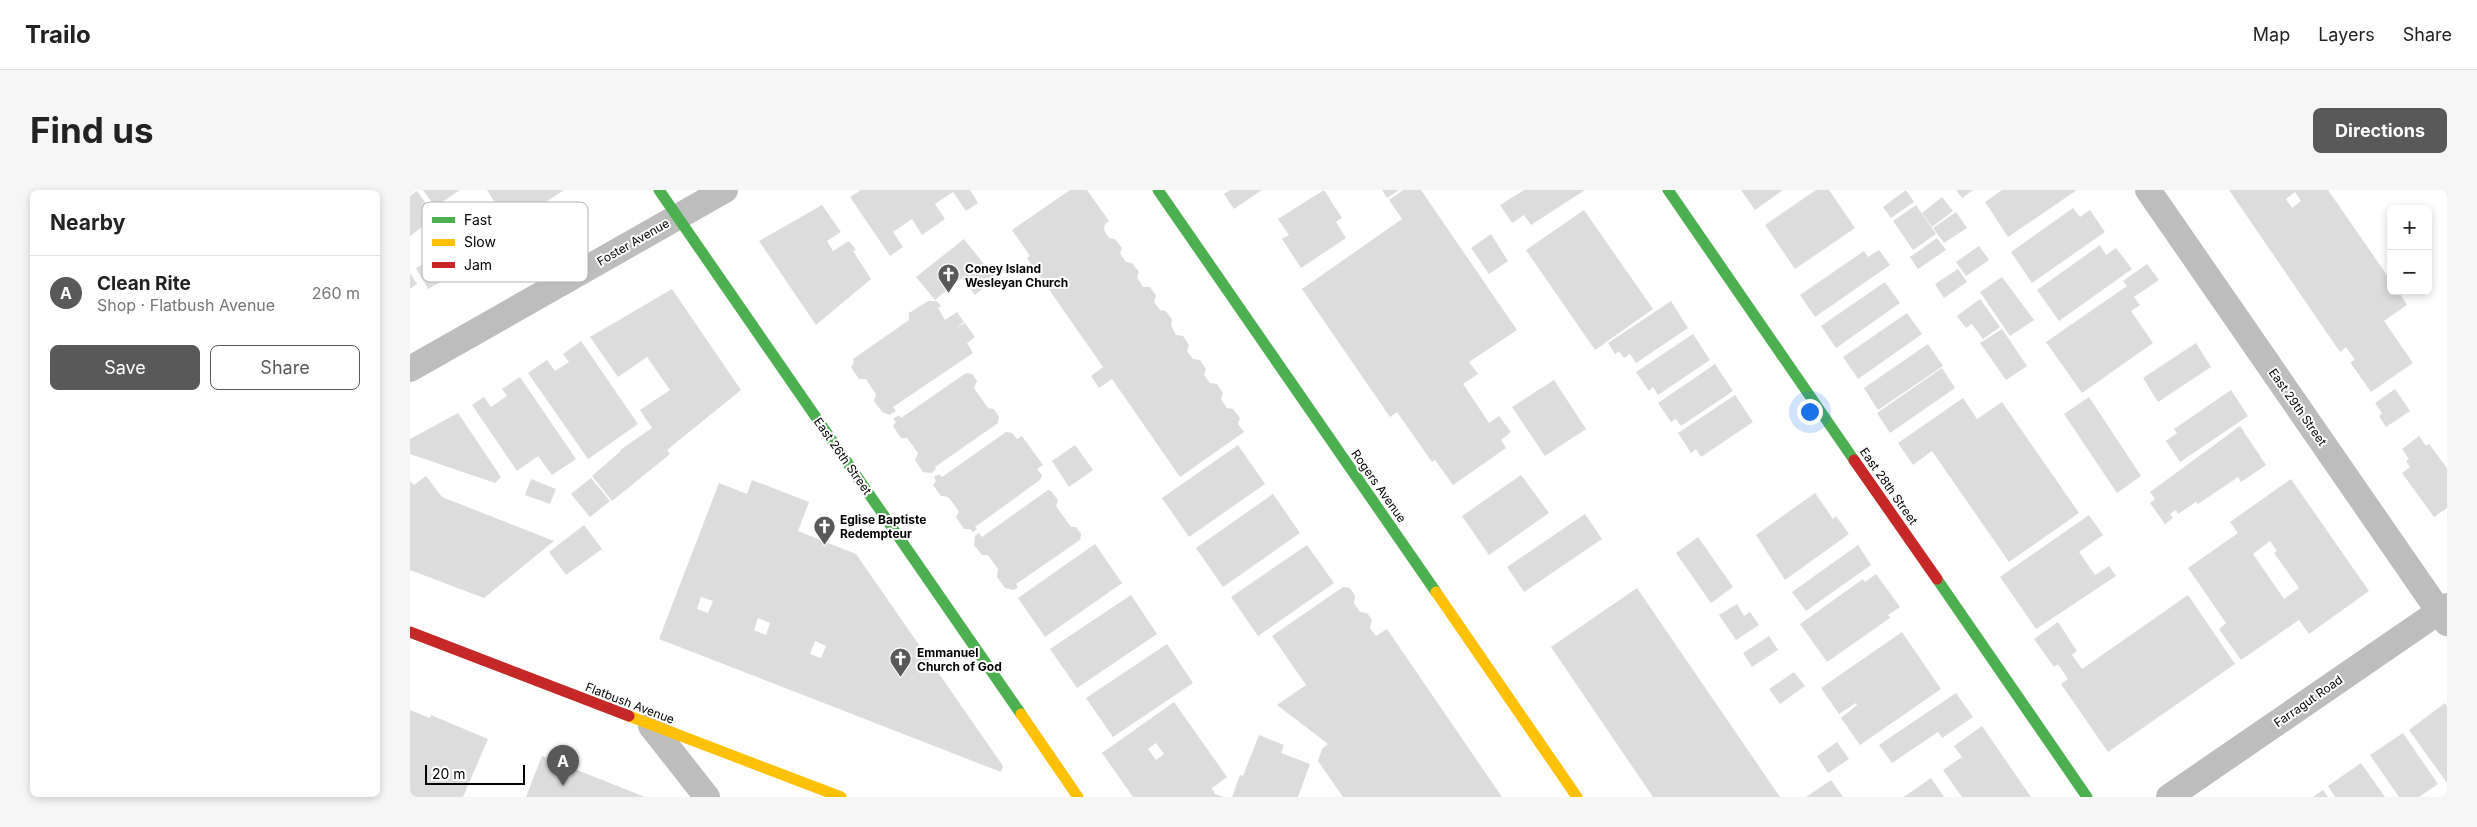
<!DOCTYPE html>
<meta charset="utf-8">
<style>
:root{--surface:#fff;--page:#f6f6f6;--text:#222;--muted:#767676;--line:#e0e0e0;--accent:#595959}
body{margin:0;font-family:Inter,sans-serif;background:var(--page);color:var(--text)}
.controls{position:absolute;right:15px;top:15px;display:grid;overflow:hidden;border-radius:8px;box-shadow:0 2px 8px #0003}
.controls button{width:45px;height:45px;display:grid;place-items:center;padding:0;border:0;border-bottom:1px solid var(--line);background:var(--surface);color:var(--text);font:25px sans-serif}
.scale{position:absolute;left:15px;bottom:12px;width:100px;box-sizing:border-box;padding-left:5px;border:2px solid #000;border-top:0;font-size:14px;line-height:18px;white-space:nowrap;color:#000;-webkit-text-stroke:4px #fff;paint-order:stroke}
.you{position:absolute;left:1399px;top:221px;width:18px;height:18px;margin:-12px;border:4px solid #fff;border-radius:50%;background:#1a73e8;box-shadow:0 0 0 8px #1a73e833}
.badge{display:grid;place-items:center;width:32px;height:32px;border-radius:50%;background:var(--accent);color:#fff;font-size:16px;font-weight:700}
.pin{position:absolute;translate:-50% -41px;filter:drop-shadow(0 1px 2px #0008)}
.pin::after{content:'';position:absolute;top:26px;width:18px;height:15px;background:inherit;clip-path:polygon(0 0,100% 0,50% 100%)}
.list{margin:0;padding:0;list-style:none}
h2{display:flex;justify-content:space-between;align-items:center;height:65px;margin:0;padding:0 20px;font-size:21px}
h2 small{font-size:16px;font-weight:400;color:var(--muted)}
.list li{display:grid;grid-template-columns:32px 1fr auto;gap:15px;align-items:center;box-sizing:border-box;height:75px;padding:0 20px;border-top:1px solid var(--line)}
.list b{display:block;font-size:19px;white-space:nowrap}
.list p{margin:0;font-size:16px;white-space:nowrap;color:var(--muted)}
.list em{font-size:16px;font-style:normal;color:var(--muted)}
.actions{display:flex;gap:10px;padding:15px 20px}
.actions a{flex:1;padding:11px 0;border:1px solid var(--accent);border-radius:8px;text-align:center;font-size:18px;color:var(--accent)}
.actions .main{background:var(--accent);color:#fff}
.map{position:relative;flex:none;width:2037px;height:607px;overflow:hidden;border-radius:8px}
header{display:flex;align-items:center;gap:30px;box-sizing:border-box;height:70px;padding:0 25px;background:var(--surface);border-bottom:1px solid var(--line)}
header strong{font-size:24px}
nav{display:flex;gap:28px;margin-inline-start:auto;font-size:18px}
.intro{display:flex;align-items:center;justify-content:space-between;box-sizing:border-box;height:120px;padding:0 30px}
h1{margin:0;font-size:35px}
.button{padding:12px 22px;border-radius:8px;background:var(--accent);color:#fff;font-size:18px;font-weight:700}
main{display:flex;gap:30px;padding:0 30px}
aside{flex:1;background:var(--surface);border-radius:8px;box-shadow:0 2px 8px #0003}
.map>svg:first-child{display:block}
</style>
<header>
<strong>Trailo</strong>
<nav><a>Map</a><a>Layers</a><a>Share</a></nav>
</header>
<div class="intro"><h1>Find us</h1><a class="button">Directions</a></div>
<main>
<aside>
<h2>Nearby<small></small></h2>
<ul class="list">
<li><span class="badge">A</span><div><b>Clean Rite</b><p>Shop · Flatbush Avenue</p></div><em>260 m</em></li>
</ul>
<div class="actions"><a class="main">Save</a><a>Share</a></div>
</aside>
<div class="map">
<svg width="2037" height="607" viewBox="0 0 2037 607">
<rect width="100%" height="100%" fill="#fff"/>
<!-- building -->
<g fill="#dcdcdc" fill-rule="evenodd">
<polygon points="13,0 50,0 25,17"/>
<polygon points="77,0 154,0 107,31 102,23 95,28"/>
<polygon points="451,0 560,0 568,13 556,21 543,2 525,14 535,29 512,45 502,29 483,42 493,57 480,66 440,7"/>
<polygon points="660,0 677,0 699,31 695,34 694,40 699,48 705,49 712,58 710,63 716,72 722,73 729,82 727,87 733,97 740,97 746,106 744,112 750,120 756,121 762,130 761,135 766,145 773,146 779,155 777,161 783,169 790,170 796,179 794,185 800,193 807,194 813,203 811,209 817,218 823,219 830,228 828,234 834,242 770,287 702,189 689,198 681,186 693,177 617,68 620,66 602,40"/>
<polygon points="820,0 852,0 824,19 814,4"/>
<polygon points="914,0 932,28 926,32 936,48 891,78 872,49 879,45 868,29"/>
<polygon points="972,0 989,0 977,8"/>
<polygon points="993,0 1011,0 1107,140 1059,172 1068,184 1053,194 1079,233 1089,226 1101,242 1091,250 1096,258 1043,295 1025,270 1022,272 987,222 980,227 892,99 992,29 979,10"/>
<polygon points="1114,0 1175,0 1121,35 1114,25 1102,33 1090,15"/>
<polygon points="1331,0 1373,0 1345,20"/>
<polygon points="1406,0 1419,0 1445,38 1385,79 1355,35"/>
<polygon points="1496,0 1504,12 1481,28 1473,17"/>
<polygon points="1546,0 1563,0 1552,8"/>
<polygon points="1592,0 1667,0 1598,47 1575,12"/>
<path d="M1819 0H1918L1981 91V101H1988L1997 115 1974 131 2003 173 1961 202 1940 172 1945 170 1936 157 1930 162ZM1885 2 1891 11 1882 18 1876 9Z"/>
<polygon points="7,1 26,27 0,46 0,6"/>
<polygon points="1532,7 1543,21 1522,37 1512,23"/>
<polygon points="412,15 431,42 417,51 423,61 439,51 446,60 443,61 461,89 406,135 349,51"/>
<polygon points="1506,15 1526,44 1503,60 1483,31"/>
<polygon points="1663,18 1670,27 1680,20 1695,42 1622,93 1601,62"/>
<polygon points="1174,20 1243,119 1185,160 1116,60"/>
<polygon points="1546,22 1557,38 1534,53 1523,38"/>
<polygon points="1081,44 1098,71 1079,84 1061,58"/>
<polygon points="1527,48 1536,60 1508,79 1500,67"/>
<polygon points="554,49 585,88 565,105 552,88 525,110 506,87"/>
<polygon points="44,51 59,76 18,99 6,78 14,73 12,70"/>
<polygon points="1690,55 1696,65 1706,58 1722,79 1649,131 1627,100"/>
<polygon points="1569,56 1579,70 1556,86 1546,72"/>
<polygon points="1469,60 1480,75 1405,127 1390,105 1454,61 1458,67"/>
<polygon points="1737,74 1749,90 1724,107 1730,115 1721,121 1743,153 1672,203 1636,152 1717,96 1713,91"/>
<polygon points="1548,79 1557,92 1534,108 1525,94"/>
<polygon points="0,83 7,94 0,99"/>
<polygon points="1592,87 1624,130 1600,146 1570,102"/>
<polygon points="1475,92 1490,113 1426,158 1411,136"/>
<polygon points="262,99 331,200 257,260 260,264 202,311 182,286 211,261 210,260 242,238 230,220 260,200 237,167 208,187 180,147"/>
<polygon points="1570,109 1590,137 1573,149 1562,134 1556,138 1547,126"/>
<polygon points="518,111 527,111 531,116 528,118 535,130 547,122 554,132 546,138 555,133 565,147 557,153 563,163 483,217 486,221 480,225 472,222 464,211 466,204 461,197 456,189 449,189 441,177 444,172 443,169 499,130 499,123"/>
<polygon points="1261,111 1278,138 1226,173 1220,164 1214,168 1209,161 1205,164 1198,153"/>
<polygon points="1497,123 1512,144 1448,189 1433,167"/>
<polygon points="1592,139 1617,176 1596,190 1570,153"/>
<polygon points="1283,144 1300,170 1248,205 1243,197 1239,201 1226,182"/>
<polygon points="171,151 228,234 178,269 118,183 137,170 145,181 159,172 153,164"/>
<polygon points="1786,153 1801,177 1748,212 1733,188"/>
<polygon points="1518,154 1533,176 1468,220 1454,198"/>
<polygon points="1305,174 1323,201 1271,236 1266,229 1261,232 1248,213"/>
<polygon points="1532,178 1545,198 1480,243 1467,223"/>
<polygon points="556,183 562,184 567,191 564,198 578,218 584,219 589,227 588,233 525,277 526,279 522,283 513,282 505,270 508,263 497,248 491,248 483,236 486,232 483,229 489,225 491,228"/>
<polygon points="110,187 166,269 142,285 128,266 107,281 62,215 74,207 81,217 97,206 92,199"/>
<polygon points="1144,190 1176,239 1135,266 1102,217"/>
<polygon points="1985,199 2000,221 1976,237 1969,226 1972,223 1965,213"/>
<polygon points="1821,200 1838,226 1770,272 1756,251 1767,243 1764,239"/>
<polygon points="1325,205 1343,232 1291,267 1286,259 1281,263 1268,243"/>
<polygon points="1679,207 1731,286 1707,303 1654,224"/>
<polygon points="1553,208 1567,229 1592,212 1669,323 1599,372 1522,261 1503,275 1488,253"/>
<polygon points="48,223 91,287 85,293 0,264 0,249"/>
<polygon points="1830,236 1856,275 1831,292 1828,287 1788,314 1786,312 1768,324 1766,320 1760,324 1763,328 1755,334 1740,313 1745,309 1740,302"/>
<polygon points="596,242 602,243 607,249 612,246 633,275 627,279 632,285 630,290 565,337 567,339 563,342 560,339 554,339 546,327 549,322 543,313 538,307 531,306 523,295 526,291 524,287 529,284 532,287"/>
<polygon points="2009,246 2016,256 2019,254 2037,278 2037,318 2024,327 1992,283 2000,277 1996,271 1999,269 1992,259"/>
<polygon points="665,255 683,280 659,297 642,271"/>
<polygon points="828,255 855,294 779,347 752,308"/>
<polygon points="1111,285 1139,323 1079,365 1052,326"/>
<polygon points="16,286 32,307 144,351 74,408 0,380 0,291 4,295"/>
<polygon points="181,288 200,311 180,327 161,304"/>
<polygon points="121,289 146,299 140,314 115,305"/>
<path d="M1881 289 1959 401 1899 444 1889 430 1831 470 1809 439 1816 433 1778 378 1828 343 1820 332ZM1860 351 1867 361 1864 363 1889 398 1874 409 1843 364Z"/>
<path d="M342 290 399 312 388 341 446 364 593 576 591 582 249 449 309 293 337 304ZM291 407 303 411 298 423 287 419ZM348 428 360 433 356 445 344 440ZM405 451 416 456 411 468 400 464Z"/>
<polygon points="638,300 641,301 648,310 646,316 661,337 666,337 671,344 670,350 606,394 608,397 604,400 595,398 587,387 588,379 578,365 572,365 564,355 565,346 569,343 572,347"/>
<polygon points="1405,303 1423,329 1426,326 1439,344 1375,390 1346,345"/>
<polygon points="863,304 890,343 813,397 786,358"/>
<polygon points="1175,324 1192,349 1114,402 1097,377"/>
<polygon points="1679,325 1693,345 1669,362 1685,385 1699,376 1706,386 1626,439 1590,387"/>
<polygon points="174,335 192,359 156,385 139,362"/>
<polygon points="1288,347 1323,397 1301,413 1266,363"/>
<polygon points="685,354 712,393 635,447 608,408"/>
<polygon points="897,355 924,393 848,446 821,407"/>
<polygon points="1448,355 1461,375 1396,421 1382,402"/>
<polygon points="1466,384 1490,417 1478,425 1480,428 1417,472 1390,434 1453,389 1455,392"/>
<polygon points="933,397 940,398 945,406 944,413 950,422 957,423 962,430 960,438 966,446 977,439 1092,607 933,607 908,571 912,559 918,554 867,515 896,495 862,446"/>
<polygon points="1227,398 1370,607 1243,607 1141,457"/>
<polygon points="721,405 747,444 667,498 640,459"/>
<polygon points="1778,405 1825,474 1698,562 1651,494 1658,489 1648,474 1644,477 1624,449 1648,432 1667,461 1662,465 1672,479"/>
<polygon points="1327,414 1334,426 1340,422 1349,435 1326,450 1309,425"/>
<polygon points="1492,442 1531,499 1450,555 1431,528 1447,515 1446,513 1429,524 1411,498"/>
<polygon points="1359,446 1368,460 1342,477 1333,463"/>
<polygon points="757,454 783,493 703,547 676,508"/>
<polygon points="1384,482 1395,496 1370,514 1359,499"/>
<polygon points="1546,503 1563,527 1532,548 1528,542 1482,573 1469,555"/>
<path d="M764 512 817 587 802 598 805 604 814 607H723L692 563ZM746 553 754 564 746 570 738 559Z"/>
<polygon points="2035,513 2037,516 2037,593 1999,540"/>
<polygon points="0,520 20,528 21,525 78,549 53,607 0,607"/>
<polygon points="1572,536 1621,607 1552,607 1533,580 1552,567 1544,556"/>
<polygon points="1993,543 2028,594 2009,607 1989,607 1960,565"/>
<polygon points="849,545 874,555 871,563 900,574 888,607 822,607 830,585 833,586"/>
<polygon points="1427,552 1439,569 1418,583 1407,566"/>
<polygon points="132,566 235,607 116,607"/>
<polygon points="1951,573 1975,607 1925,607 1918,596"/>
<polygon points="1521,588 1534,607 1493,607 1501,602"/>
<polygon points="1421,590 1433,607 1396,607"/>
<polygon points="1913,600 1918,607 1903,607"/>
</g>
<g fill="none" stroke-linecap="round" stroke-linejoin="round">
<!-- street -->
<g stroke="#bdbdbd" stroke-width="26">
<polyline points="1738,0 2037,433"/>
<polyline points="0,179 315,0"/>
<polyline points="241,536 297,607"/>
<polyline points="1759,607 2037,416"/>
</g>
<!-- fast -->
<g stroke="#4caf50" stroke-width="11">
<polyline points="249,0 611,524"/>
<polyline points="748,0 1026,402"/>
<polyline points="1258,0 1444,270"/>
<polyline points="1527,389 1677,607"/>
</g>
<!-- slow -->
<g stroke="#ffc107" stroke-width="11">
<polyline points="1026,402 1167,607"/>
<polyline points="611,524 668,607"/>
<polyline points="219,526 431,607"/>
</g>
<!-- jam -->
<g stroke="#c62828" stroke-width="11">
<polyline points="1444,270 1527,389"/>
<polyline points="0,442 219,526"/>
</g>
</g>
<!-- icons -->
<defs>
<symbol id="church-pin" viewBox="-11 -11 22 30"><path d="M0 17L-7.5 6A9.5 9.5 0 1 1 7.5 6Z" fill="#595959" stroke="#fff"/><path d="M-1.2-6h2.4v3.5h3.3v2.4h-3.3V6h-2.4V-.1h-3.3v-2.4h3.3Z" fill="#fff"/></symbol>
</defs>
<g fill-rule="evenodd">
<use href="#church-pin" x="526" y="72" width="25" height="34"/>
<use href="#church-pin" x="402" y="324" width="25" height="34"/>
<use href="#church-pin" x="478" y="456" width="25" height="34"/>
</g>
<g text-anchor="middle" dominant-baseline="central" stroke-width="4" stroke-linejoin="round" paint-order="stroke">
<!-- street labels -->
<g font-size="12" fill="#000" stroke="#fff">
<text transform="translate(223 52) rotate(-30)">Foster Avenue</text>
<text transform="translate(1888 217) rotate(55)">East 29th Street</text>
<text transform="translate(433 266) rotate(55)">East 26th Street</text>
<text transform="translate(969 296) rotate(55)">Rogers Avenue</text>
<text transform="translate(1479 296) rotate(55)">East 28th Street</text>
<text transform="translate(1898 511) rotate(-35)">Farragut Road</text>
<text transform="translate(220 513) rotate(21)">Flatbush Avenue</text>
</g>
<!-- poi labels -->
<g font-size="12" font-weight="bold" fill="#000" stroke="#fff" text-anchor="start">
<text x="555" y="78">Coney Island<tspan x="555" dy="14">Wesleyan Church</tspan></text>
<text x="430" y="329">Eglise Baptiste<tspan x="430" dy="14">Redempteur</tspan></text>
<text x="507" y="462">Emmanuel<tspan x="507" dy="14">Church of God</tspan></text>
</g>
</g>
<!-- legend -->
<rect x="12" y="12" width="166" height="80" rx="8" fill="#fff" stroke="#b2b2b2" stroke-width="1"/>
<rect x="22" y="27" width="23" height="6" fill="#4caf50"/>
<rect x="22" y="49" width="23" height="7" fill="#ffc107"/>
<rect x="22" y="72" width="23" height="6" fill="#c62828"/>
<g font-size="14" fill="#000">
<text x="54" y="35">Fast</text>
<text x="54" y="57">Slow</text>
<text x="54" y="80">Jam</text>
</g>
</svg>
<div class="controls">
<button>+</button>
<button>−</button>
</div>
<div class="scale">20 m</div>
<div class="you"></div>
<div class="pin badge" style="left:153px;top:596px">A</div>
</div>
</main>
